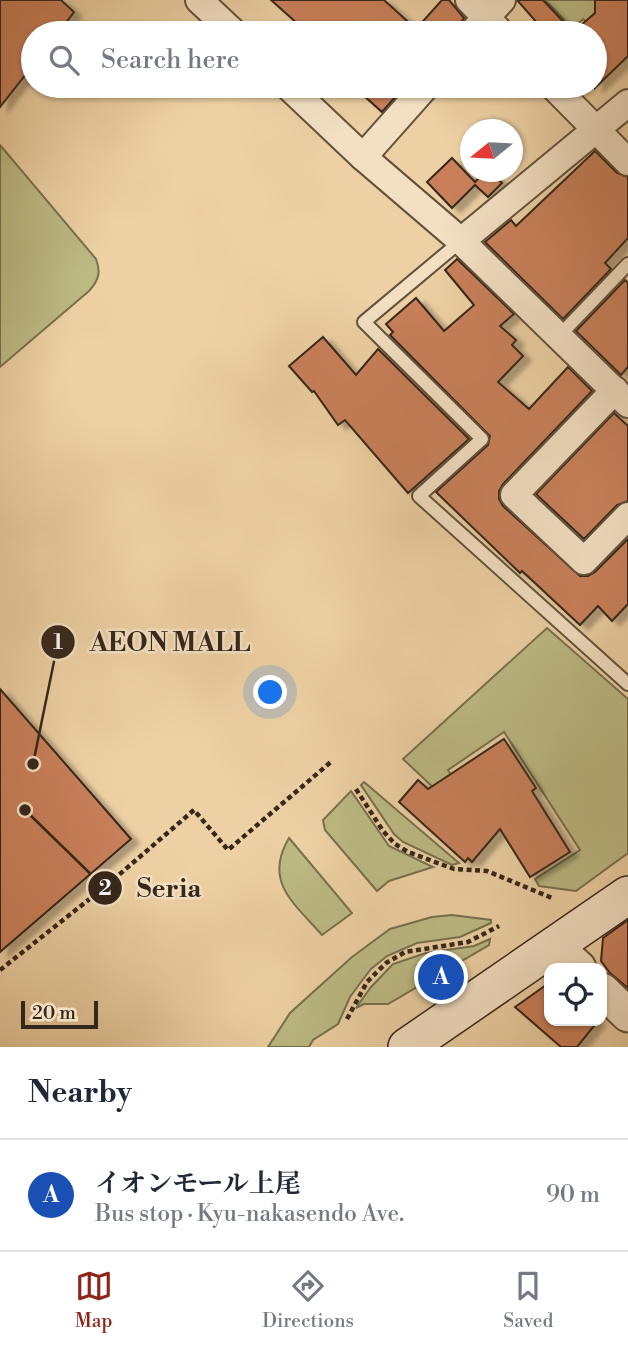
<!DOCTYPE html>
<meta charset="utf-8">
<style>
:root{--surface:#fff;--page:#f6f6f7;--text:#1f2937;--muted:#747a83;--line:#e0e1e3;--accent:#8f2418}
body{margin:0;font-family:"Libre Bodoni","Noto Serif JP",serif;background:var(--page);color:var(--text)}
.controls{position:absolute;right:21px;bottom:21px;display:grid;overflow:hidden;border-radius:14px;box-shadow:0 2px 5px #0004}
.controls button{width:63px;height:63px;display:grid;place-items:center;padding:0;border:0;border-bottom:2px solid var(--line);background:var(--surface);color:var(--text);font:35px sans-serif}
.compass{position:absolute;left:460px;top:119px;width:63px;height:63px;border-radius:50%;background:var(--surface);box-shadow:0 2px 5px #0004;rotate:252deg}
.scale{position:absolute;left:21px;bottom:18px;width:77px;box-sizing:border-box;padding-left:7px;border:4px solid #35271b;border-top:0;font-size:19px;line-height:24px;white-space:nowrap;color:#35271b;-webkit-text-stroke:5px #f3e0c3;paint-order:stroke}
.you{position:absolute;left:271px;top:693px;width:24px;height:24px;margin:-18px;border:5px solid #fff;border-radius:50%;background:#1a73e8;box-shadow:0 0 0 10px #1a73e833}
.badge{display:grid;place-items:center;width:46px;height:46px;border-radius:50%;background:var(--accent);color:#fff;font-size:23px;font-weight:700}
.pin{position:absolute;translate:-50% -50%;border:4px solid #fff;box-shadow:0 2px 7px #0006}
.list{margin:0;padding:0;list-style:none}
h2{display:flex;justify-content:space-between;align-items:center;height:91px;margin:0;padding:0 28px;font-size:30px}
h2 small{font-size:23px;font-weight:400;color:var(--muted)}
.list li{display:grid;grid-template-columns:46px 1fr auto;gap:21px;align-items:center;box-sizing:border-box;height:112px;padding:0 28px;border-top:2px solid var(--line)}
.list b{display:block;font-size:26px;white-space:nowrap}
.list p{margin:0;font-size:23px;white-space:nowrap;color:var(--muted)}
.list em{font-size:23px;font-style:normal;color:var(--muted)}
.icon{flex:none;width:38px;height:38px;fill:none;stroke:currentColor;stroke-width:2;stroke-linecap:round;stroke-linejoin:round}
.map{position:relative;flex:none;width:628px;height:1047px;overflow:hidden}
.search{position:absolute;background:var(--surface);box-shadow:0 2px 5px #0004;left:21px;right:21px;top:21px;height:77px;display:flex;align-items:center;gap:18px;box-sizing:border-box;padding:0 24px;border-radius:38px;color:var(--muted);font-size:26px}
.sheet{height:203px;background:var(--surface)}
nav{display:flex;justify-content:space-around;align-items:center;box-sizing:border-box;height:98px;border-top:2px solid var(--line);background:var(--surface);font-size:19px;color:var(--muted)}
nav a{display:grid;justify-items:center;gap:4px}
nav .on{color:var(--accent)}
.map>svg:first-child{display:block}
</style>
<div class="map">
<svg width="628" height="1047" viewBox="0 0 628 1047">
<defs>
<filter id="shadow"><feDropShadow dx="8" dy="4.5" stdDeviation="2" flood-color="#0004"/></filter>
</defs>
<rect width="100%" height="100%" fill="#edd0a3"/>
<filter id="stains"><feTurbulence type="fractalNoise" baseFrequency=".00286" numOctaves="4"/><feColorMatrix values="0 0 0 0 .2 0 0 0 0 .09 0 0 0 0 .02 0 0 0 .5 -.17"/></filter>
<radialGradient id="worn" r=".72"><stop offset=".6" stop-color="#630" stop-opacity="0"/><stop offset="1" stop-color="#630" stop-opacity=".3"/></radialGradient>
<!-- green -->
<g fill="#bcba83" stroke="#78704f" stroke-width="2">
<polygon points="545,0 594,0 607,12 592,27 583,19 573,29"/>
<path d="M0 145 96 259C101 272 99 280 89 291L0 367Z"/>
<polygon points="547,628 628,699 628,853 576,891 539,886 535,879 580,850 504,732 448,770 467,799 455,808 403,759"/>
<polygon points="364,782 459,863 452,865 403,842 394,834 361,785"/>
<polygon points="351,791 389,846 433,867 389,881 377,891 325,830 323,820"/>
<path d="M289 838 352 913 322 935C294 903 263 882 289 838Z"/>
<polygon points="452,915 491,920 491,923 460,937 417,943 387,956 371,969 361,982 350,997 338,1024 313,1040 309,1047 268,1047 290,1013 352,957 390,929 432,917"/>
<polygon points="490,939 489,945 388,1004 364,1004 356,1008 371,987 393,964 426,953 474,946"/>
</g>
<!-- building -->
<g fill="#c9805a" stroke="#35271b" stroke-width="2" filter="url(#shadow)">
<polygon points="0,0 61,0 74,12 58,33 33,33 33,65 0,107"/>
<polygon points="271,0 384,0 416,29 442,0 449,0 464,18 453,33 308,33"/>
<polygon points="517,0 543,0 573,32 595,13 595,0 628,0 628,56 595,88 595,33 546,33"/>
<polygon points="353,86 405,86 382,112"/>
<polygon points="595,151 617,173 628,177 628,238 605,263 611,269 563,319 485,242 511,220 516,226"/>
<polygon points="452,158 475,182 485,172 490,172 502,183 488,197 475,185 452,208 427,182"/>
<polygon points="457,259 514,314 500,326 516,340 512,345 523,356 498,382 529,409 568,367 592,391 503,484 499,491 499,499 503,506 580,576 588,576 595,572 628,539 628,604 612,621 598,606 580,625 522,571 520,573 436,492 488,445 490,436 390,335 393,332 386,324 416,298 444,331 474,305 445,270"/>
<polygon points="625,280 628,283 628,367 621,375 576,331"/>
<polygon points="323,337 356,375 378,349 469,439 408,493 345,420 338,425 314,391 312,392 289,366"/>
<polygon points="614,413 628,426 628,501 617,505 584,539 536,494"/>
<polygon points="0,689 131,839 0,952"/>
<polygon points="504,739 536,788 532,791 570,852 530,877 500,829 472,862 468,858 465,862 399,802 418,780 428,789"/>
<polygon points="628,920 628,988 610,973 601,961 603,938"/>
<polygon points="549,983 549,1021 598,1021 577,1047 561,1047 515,1007"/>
</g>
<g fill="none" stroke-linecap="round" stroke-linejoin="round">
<defs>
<g id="service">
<polyline points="461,241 364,322 482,439 419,496 628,684"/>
<polyline points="559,336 628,264"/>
</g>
<g id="minor">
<polyline points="199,0 234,33"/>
<polyline points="469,0 501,33"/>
<polyline points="472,33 502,0"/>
<polyline points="288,86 363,157 461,241 628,404"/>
<polyline points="553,86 628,162"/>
<polyline points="363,157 426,86"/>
<polyline points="461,241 628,103"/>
<polyline points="615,390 514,495 584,561 628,516"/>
</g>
<g id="tertiary">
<polyline points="555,946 579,968"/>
<polyline points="602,990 628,1015"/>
</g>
<polyline id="secondary" points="407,1047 628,895"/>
</defs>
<!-- service casing -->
<use href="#service" stroke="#63513d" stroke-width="16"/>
<!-- minor casing -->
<use href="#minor" stroke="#63513d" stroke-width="30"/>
<!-- tertiary casing -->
<use href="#tertiary" stroke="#63513d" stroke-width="37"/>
<!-- secondary casing -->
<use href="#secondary" stroke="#35271b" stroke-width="40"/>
<!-- path -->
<g stroke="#35271b" stroke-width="4.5" stroke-dasharray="5 3.5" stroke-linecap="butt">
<polyline points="356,789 383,831 395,844 408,852 454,869 487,871 552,898"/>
<polyline points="0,970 106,886 194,810 228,850 332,761"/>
<polyline points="347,1019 367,982 386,963 405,952 468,942 499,926"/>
</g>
<!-- service -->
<use href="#service" stroke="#f3e0c3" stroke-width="12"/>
<!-- minor -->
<use href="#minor" stroke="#f3e0c3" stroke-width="26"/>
<!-- tertiary -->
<use href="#tertiary" stroke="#f3e0c3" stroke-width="33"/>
<!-- secondary -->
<use href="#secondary" stroke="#f3e0c3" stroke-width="37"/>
</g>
<!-- callouts -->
<path fill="none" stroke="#35271b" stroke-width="2.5" d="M33 764L58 642M25 810L105 888"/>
<g fill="#35271b" stroke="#f3e0c3" stroke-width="2.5">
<circle cx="33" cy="764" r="7"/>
<circle cx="25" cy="810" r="7"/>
<circle cx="58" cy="642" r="18"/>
<circle cx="105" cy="888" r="18"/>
</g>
<g font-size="21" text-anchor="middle" font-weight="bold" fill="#fff">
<text x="58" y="649">1</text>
<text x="105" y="895">2</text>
</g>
<g font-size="26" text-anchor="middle" font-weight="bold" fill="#35271b" stroke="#f3e0c3" stroke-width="5" stroke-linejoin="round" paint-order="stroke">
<text x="170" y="651">AEON MALL</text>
<text x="169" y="897">Seria</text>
</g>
<rect width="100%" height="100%" filter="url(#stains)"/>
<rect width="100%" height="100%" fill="url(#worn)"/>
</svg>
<div class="controls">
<button><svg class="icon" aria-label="locate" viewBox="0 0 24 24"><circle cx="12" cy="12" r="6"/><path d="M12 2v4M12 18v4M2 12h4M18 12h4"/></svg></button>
</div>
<svg class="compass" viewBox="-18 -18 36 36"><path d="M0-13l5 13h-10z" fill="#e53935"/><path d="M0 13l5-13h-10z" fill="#747a83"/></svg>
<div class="scale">20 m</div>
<div class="you"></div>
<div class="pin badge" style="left:441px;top:977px;background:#1a4fb4">A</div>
<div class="search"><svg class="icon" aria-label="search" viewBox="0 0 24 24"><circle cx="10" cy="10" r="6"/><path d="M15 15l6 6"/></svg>Search here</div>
</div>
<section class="sheet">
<h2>Nearby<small></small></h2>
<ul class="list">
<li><span class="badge" style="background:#1a4fb4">A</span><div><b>イオンモール上尾</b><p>Bus stop · Kyu-nakasendo Ave.</p></div><em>90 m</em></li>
</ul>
</section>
<nav>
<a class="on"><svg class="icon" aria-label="map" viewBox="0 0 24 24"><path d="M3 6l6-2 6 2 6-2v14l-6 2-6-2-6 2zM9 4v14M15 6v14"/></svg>Map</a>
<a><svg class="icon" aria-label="directions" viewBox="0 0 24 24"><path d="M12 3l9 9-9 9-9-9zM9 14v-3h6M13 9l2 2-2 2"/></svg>Directions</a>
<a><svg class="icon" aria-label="saved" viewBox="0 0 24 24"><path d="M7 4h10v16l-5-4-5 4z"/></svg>Saved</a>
</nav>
